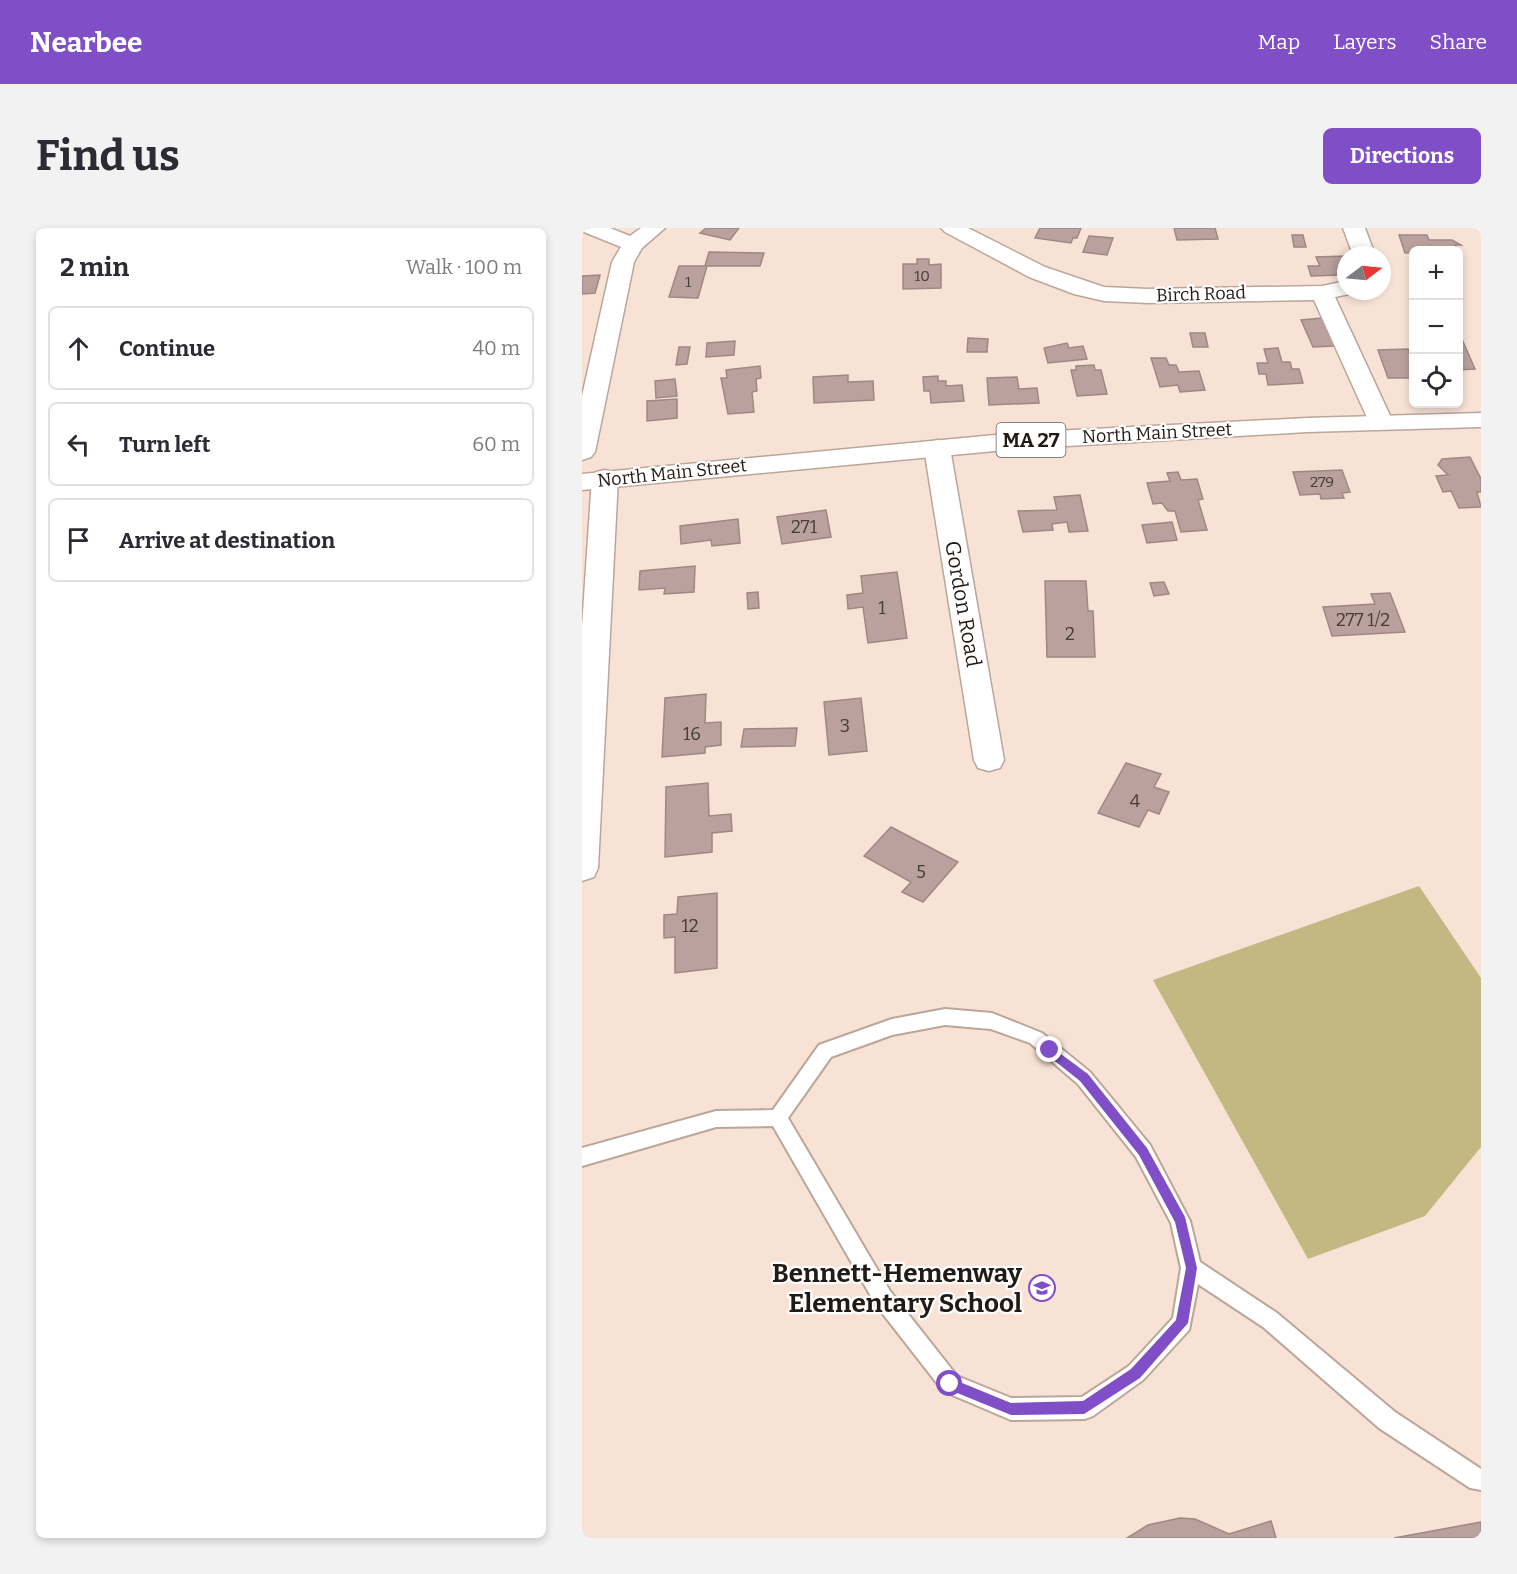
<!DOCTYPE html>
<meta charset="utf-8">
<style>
:root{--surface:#fff;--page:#f2f2f3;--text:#2b2b33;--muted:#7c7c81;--line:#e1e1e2;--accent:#804fc7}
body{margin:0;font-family:Bitter,serif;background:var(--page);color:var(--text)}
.controls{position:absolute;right:18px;top:18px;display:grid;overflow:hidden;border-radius:9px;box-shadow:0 3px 9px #0003}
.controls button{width:54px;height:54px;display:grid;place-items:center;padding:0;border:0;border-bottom:2px solid var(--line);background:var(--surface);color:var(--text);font:30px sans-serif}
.compass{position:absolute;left:755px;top:18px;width:54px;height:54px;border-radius:50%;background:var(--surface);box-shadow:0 3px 9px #0003;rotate:74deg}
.stop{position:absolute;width:18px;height:18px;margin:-14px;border:4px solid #804fc7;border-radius:50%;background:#fff}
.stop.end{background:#804fc7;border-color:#fff;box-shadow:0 2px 6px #0008}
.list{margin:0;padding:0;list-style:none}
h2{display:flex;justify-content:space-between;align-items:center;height:78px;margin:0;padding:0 24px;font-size:26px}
h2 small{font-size:20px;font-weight:400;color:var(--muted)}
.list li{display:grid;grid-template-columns:39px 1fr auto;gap:18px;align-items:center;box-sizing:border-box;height:84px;margin:0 12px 12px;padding:0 12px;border:2px solid var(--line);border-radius:9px}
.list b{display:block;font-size:22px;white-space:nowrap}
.list em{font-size:20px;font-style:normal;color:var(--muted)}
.icon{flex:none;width:33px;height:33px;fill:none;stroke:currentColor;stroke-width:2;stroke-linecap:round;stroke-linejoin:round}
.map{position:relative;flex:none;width:899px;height:1310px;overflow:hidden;border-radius:9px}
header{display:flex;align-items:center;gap:36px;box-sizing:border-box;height:84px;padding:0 30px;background:var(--accent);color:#fff}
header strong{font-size:28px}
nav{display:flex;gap:33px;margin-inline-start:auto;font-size:21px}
.intro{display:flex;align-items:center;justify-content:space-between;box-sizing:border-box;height:144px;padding:0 36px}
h1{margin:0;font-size:42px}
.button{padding:15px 27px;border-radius:9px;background:var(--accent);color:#fff;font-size:21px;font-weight:700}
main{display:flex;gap:36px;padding:0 36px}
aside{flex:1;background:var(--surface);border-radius:9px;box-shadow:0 3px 9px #0003}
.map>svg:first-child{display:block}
</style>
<header>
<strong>Nearbee</strong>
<nav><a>Map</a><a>Layers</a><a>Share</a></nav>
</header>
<div class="intro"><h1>Find us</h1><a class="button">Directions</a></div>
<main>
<aside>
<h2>2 min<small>Walk · 100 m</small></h2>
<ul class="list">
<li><svg class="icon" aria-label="ahead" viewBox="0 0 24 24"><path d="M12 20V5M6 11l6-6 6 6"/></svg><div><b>Continue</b></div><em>40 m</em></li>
<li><svg class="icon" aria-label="left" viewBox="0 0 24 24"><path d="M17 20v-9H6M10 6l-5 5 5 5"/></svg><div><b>Turn left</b></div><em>60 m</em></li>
<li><svg class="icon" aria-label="arrive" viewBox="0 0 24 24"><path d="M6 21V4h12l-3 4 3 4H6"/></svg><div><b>Arrive at destination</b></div></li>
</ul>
</aside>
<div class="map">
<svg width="899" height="1310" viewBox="0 0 899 1310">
<rect width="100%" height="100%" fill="#f8e2d5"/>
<!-- green -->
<polygon fill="#c3b782" points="837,658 899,750 899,919 843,988 726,1031 571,752"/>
<!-- building -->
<g fill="#baa19d" stroke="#9f8883" stroke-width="1.5">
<polygon points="124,0 157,0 148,12 118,5"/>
<polygon points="458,0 499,0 495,10 491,10 489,15 453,10"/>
<polygon points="592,0 633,0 636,11 595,12"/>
<polygon points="710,7 721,7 724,19 712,19"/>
<polygon points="817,7 845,7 847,12 870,12 879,17 873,17 875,22 823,25"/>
<polygon points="507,8 531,10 525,27 501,24"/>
<polygon points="127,24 182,25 178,38 125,38 116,70 87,69 97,38 123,38"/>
<polygon points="764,28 764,40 756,40 759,47 729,48 726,38 738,38 734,29"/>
<polygon points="335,31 347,31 347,37 359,36 359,60 321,61 321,36 335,36"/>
<polygon points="18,47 13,65 0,66 0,48"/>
<polygon points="740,90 753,118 731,119 719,92"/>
<polygon points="876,102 893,141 876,142"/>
<polygon points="608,105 623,105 626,119 611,119"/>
<polygon points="386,110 406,111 405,124 385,124"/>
<polygon points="153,113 152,127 124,129 125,115"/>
<polygon points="485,115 487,120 501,118 505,131 466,135 462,120"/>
<polygon points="97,119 108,119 105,136 94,137"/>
<polygon points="696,120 700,134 708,134 710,141 717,141 721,155 686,157 684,146 677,146 675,135 686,135 682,121"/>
<polygon points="826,121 832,135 832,150 806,150 796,122"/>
<polygon points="569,130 584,130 587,137 594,137 597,144 617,143 623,162 598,164 596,157 578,159"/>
<polygon points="512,137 513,142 519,142 525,166 495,168 489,142 494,142 494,138"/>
<polygon points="178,138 179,150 174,151 175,163 170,164 172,184 146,186 139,150 145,150 144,142"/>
<polygon points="266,147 266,154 291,153 292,172 232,175 231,149"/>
<polygon points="356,148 356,153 364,153 364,158 380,157 382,173 349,175 348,163 342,163 341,149"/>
<polygon points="435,149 437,161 455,160 457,175 407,177 405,150"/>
<polygon points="93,151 95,168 74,170 73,153"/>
<polygon points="95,171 95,190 65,193 65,173"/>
<polygon points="888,229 899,251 899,264 895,264 899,279 877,280 869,263 861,264 854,248 866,247 856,237 860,231"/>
<polygon points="760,242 768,264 760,265 762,270 739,271 738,266 718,267 711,244"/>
<polygon points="596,244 599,252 615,251 621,271 616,272 625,302 599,304 593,283 586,283 580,275 571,276 565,255 588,253 585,245"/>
<polygon points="498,267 506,303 487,304 485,294 470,296 471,302 441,304 436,283 475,282 472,269"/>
<polygon points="244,282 249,309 200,316 195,289"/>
<polygon points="156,291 158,315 130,318 129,312 99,316 98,298"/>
<polygon points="590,294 595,312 565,315 560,297"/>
<polygon points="113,338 112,364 82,366 83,360 57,362 58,343"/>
<polygon points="315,344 325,410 286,415 281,379 266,381 265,367 281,365 279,348"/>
<polygon points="463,353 504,353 506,383 511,383 513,429 465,429"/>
<polygon points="582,354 587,366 572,368 568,355"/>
<polygon points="176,364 177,380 166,381 165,365"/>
<polygon points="808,365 823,404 750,408 741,379 793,376 789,366"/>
<polygon points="124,466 123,495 139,494 139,517 123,519 123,525 80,529 83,470"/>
<polygon points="279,470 285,523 247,527 242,474"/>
<polygon points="215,500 213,518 159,519 162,501"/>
<polygon points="544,535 579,546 572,559 587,564 577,586 566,582 557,599 516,585"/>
<polygon points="126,555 127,588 149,586 150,603 130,605 130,624 83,629 84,559"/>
<polygon points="309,599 376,634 341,674 320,664 329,654 282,628"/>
<polygon points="135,665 135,740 93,745 93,709 82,710 82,687 95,686 96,669"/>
<polygon points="598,1290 613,1291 647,1306 689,1293 694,1310 545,1310 566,1297"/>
<polygon points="899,1294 899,1310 812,1310"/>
</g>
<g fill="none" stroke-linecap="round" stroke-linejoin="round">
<defs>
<path id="lane" d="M363 781 410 785 460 805 508 844 568 917 608 993 618 1034 695 1085 813 1184 899 1241V1262L888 1260 797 1200 681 1099 616 1056 607 1102 561 1152 511 1188 503 1191 429 1192 361 1163 294 1077 191 898 134 899 0 938V920L134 883 191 882 237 817 310 791ZM363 797 409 801 448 815 496 856 554 929 589 995 599 1040 591 1090 547 1138 500 1169 429 1170 375 1148 308 1063 206 890 249 829 310 807Z"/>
<g id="street">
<polygon points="0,0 28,0 48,8 59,0 83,0 60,20 52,34 13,224 9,229 0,232 0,168 30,34 39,19 2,4"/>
<polygon points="359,0 386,0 463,39 522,59 566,61 740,58 764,53 764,63 772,65 753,69 811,194 808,199 799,201 790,199 787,194 732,72 566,75 522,73 492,66 447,49 363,4"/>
<polygon points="761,0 783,0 793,27 771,27"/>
<polygon points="355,212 364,215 368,220 422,532 418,540 407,543 396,540 392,532 342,220 346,215"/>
<polygon points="23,242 32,244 36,250 16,640 12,649 0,653 0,399 10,250 14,244"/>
</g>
<polygon id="primary" points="899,185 899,199 725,204 434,221 0,262 0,246 434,205 725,190"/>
</defs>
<!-- lane casing -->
<use href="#lane" stroke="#bba69a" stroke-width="4"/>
<!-- street casing -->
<use href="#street" stroke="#bba69a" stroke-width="3"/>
<!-- primary casing -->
<use href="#primary" stroke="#bba69a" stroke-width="3"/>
<!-- lane -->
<use href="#lane" fill="#fff" fill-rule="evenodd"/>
<!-- street -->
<use href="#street" fill="#fff" fill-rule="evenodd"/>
<!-- primary -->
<use href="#primary" fill="#fff" fill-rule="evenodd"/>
</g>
<!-- route -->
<polygon fill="#804fc7" points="468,818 506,846 565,920 603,989 615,1040 606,1095 558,1150 502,1186 429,1187 363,1160 363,1152 368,1150 429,1175 501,1173 549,1141 594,1092 604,1040 593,994 557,927 498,853 464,826 464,819"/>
<!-- icons -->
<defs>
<symbol id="school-ring" viewBox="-11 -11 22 22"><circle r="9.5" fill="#fff" stroke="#804fc7" stroke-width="1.5"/><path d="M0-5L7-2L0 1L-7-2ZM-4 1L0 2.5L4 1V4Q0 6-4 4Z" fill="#804fc7"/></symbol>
</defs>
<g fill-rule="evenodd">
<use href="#school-ring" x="445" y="1045" width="30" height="30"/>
</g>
<g text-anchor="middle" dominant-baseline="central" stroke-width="4.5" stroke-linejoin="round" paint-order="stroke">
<!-- far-number labels -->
<g font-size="15" fill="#473c37">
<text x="340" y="48">10</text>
<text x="106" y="54">1</text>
<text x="740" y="254">279</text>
</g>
<!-- far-street labels -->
<g font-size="18" fill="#211a15" stroke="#fff">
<text transform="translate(619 66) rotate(-2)">Birch Road</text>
<text transform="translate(575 205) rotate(-3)">North Main Street</text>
<text transform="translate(90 245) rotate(-6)">North Main Street</text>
</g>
<!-- number labels -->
<g font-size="18" fill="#473c37">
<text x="222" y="299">271</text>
<text x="300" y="380">1</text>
<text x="781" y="392">277 1/2</text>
<text x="488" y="406">2</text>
<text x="263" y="498">3</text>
<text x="110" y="506">16</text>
<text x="553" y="573">4</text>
<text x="339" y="644">5</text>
<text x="108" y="698">12</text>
</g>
<!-- shield labels -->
<rect fill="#fff" stroke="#645f5b" stroke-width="1.5" x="414.5" y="195" width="69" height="34" rx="4.5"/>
<g font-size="20" font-weight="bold" fill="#211a15">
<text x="449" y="212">MA 27</text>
</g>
<!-- street labels -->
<g font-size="21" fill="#211a15" stroke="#fff">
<text transform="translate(381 376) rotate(80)">Gordon Road</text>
</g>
<!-- near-poi labels -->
<g font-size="26" font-weight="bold" fill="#211a15" stroke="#fff" text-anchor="end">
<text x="440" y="1045">Bennett-Hemenway<tspan x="440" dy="30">Elementary School</tspan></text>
</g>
</g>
</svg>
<div class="controls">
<button>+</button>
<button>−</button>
<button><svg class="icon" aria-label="locate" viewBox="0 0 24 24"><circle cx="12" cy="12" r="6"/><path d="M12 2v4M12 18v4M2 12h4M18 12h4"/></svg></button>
</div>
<svg class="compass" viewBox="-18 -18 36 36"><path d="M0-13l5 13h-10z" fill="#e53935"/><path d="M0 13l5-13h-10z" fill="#7c7c81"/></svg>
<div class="stop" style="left:368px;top:1156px"></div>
<div class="stop end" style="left:468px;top:822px"></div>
</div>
</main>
